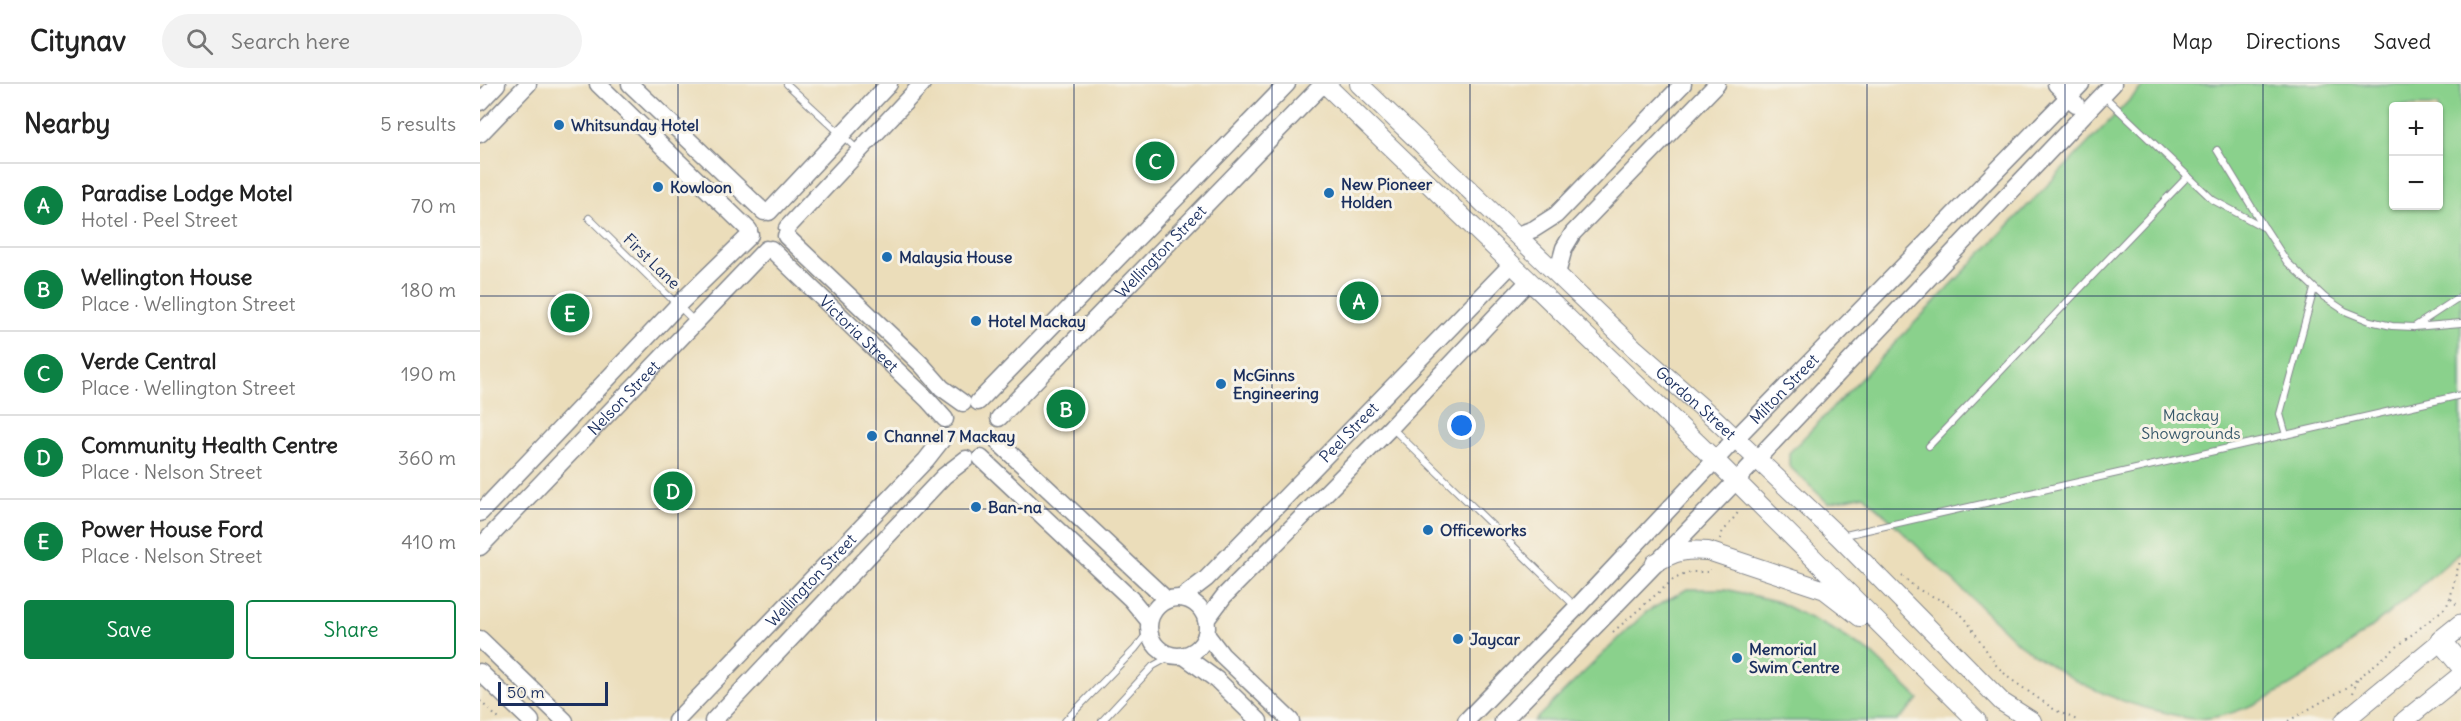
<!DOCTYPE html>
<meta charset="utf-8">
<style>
:root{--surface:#fff;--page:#f2f2f2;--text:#222;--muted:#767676;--line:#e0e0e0;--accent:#0b8043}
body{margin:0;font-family:Delius,sans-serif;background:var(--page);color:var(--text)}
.controls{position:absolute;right:18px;top:18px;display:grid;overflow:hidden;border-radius:6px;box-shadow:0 2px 4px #0004}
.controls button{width:54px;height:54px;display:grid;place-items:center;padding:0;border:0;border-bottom:2px solid var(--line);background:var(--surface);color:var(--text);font:30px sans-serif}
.scale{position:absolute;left:18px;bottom:15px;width:110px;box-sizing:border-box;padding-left:6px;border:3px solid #1b2f5e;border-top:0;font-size:16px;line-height:21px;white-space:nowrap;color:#1b2f5e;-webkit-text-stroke:4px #f7f3e8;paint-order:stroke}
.you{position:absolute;left:982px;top:342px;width:21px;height:21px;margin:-15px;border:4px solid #fff;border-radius:50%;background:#1a73e8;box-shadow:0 0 0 9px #1a73e833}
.badge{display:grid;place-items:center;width:39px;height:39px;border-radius:50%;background:var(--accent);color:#fff;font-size:20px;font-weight:700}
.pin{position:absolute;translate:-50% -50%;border:3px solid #fff;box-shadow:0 2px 6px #0006}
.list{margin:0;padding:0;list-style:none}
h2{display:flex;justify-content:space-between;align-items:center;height:78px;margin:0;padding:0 24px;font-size:26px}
h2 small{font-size:20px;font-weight:400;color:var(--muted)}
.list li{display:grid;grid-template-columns:39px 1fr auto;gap:18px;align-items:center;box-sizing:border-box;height:84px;padding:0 24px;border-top:2px solid var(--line)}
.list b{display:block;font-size:22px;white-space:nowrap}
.list p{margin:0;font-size:20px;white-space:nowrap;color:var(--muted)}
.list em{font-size:20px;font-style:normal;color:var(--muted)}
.actions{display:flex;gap:12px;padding:18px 24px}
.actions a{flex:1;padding:14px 0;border:2px solid var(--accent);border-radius:6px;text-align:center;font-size:21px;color:var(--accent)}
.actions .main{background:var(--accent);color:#fff}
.icon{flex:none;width:33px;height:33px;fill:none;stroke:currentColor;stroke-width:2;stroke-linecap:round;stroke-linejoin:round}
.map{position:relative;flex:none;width:1981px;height:637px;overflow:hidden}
header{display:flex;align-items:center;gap:36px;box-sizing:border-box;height:84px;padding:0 30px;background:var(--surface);border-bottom:2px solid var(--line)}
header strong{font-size:28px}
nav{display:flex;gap:33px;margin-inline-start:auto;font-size:21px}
.search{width:420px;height:54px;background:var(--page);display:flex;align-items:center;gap:15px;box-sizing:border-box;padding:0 21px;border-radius:33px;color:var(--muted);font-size:22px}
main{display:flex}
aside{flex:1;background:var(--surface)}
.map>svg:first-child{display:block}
</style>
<header>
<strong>Citynav</strong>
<div class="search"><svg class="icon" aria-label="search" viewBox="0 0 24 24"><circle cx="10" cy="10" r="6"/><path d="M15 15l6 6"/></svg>Search here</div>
<nav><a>Map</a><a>Directions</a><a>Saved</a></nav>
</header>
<main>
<aside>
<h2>Nearby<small>5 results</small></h2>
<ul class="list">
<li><span class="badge">A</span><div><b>Paradise Lodge Motel</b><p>Hotel · Peel Street</p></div><em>70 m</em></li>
<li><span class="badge">B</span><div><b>Wellington House</b><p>Place · Wellington Street</p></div><em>180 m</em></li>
<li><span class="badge">C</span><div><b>Verde Central</b><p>Place · Wellington Street</p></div><em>190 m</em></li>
<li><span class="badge">D</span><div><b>Community Health Centre</b><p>Place · Nelson Street</p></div><em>360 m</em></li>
<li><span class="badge">E</span><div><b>Power House Ford</b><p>Place · Nelson Street</p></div><em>410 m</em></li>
</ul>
<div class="actions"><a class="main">Save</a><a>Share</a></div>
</aside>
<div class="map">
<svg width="1981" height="637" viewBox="0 0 1981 637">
<rect width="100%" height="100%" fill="#f7f3e8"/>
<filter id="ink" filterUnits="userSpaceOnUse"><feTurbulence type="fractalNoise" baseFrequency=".0167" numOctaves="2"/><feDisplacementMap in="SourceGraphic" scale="12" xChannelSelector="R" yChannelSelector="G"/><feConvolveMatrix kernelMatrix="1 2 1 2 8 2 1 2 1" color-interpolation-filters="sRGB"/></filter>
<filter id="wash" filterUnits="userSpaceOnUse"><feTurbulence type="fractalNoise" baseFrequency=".008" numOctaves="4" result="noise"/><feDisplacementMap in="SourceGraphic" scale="24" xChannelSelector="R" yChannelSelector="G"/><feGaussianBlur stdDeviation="1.35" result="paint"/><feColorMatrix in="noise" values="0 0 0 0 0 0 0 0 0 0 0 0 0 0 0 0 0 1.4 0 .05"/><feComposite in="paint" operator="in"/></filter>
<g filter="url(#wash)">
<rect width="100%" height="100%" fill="#ebddba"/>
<!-- green -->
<g fill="#8ad18c" stroke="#528075" stroke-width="1.5" fill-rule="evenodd">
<path d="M1665 0H1981V468C1918 520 1800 633 1718 635 1708 636 1697 631 1687 629 1629 617 1587 595 1539 560L1384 411 1348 419 1309 382V369ZM1914 22H1958V122H1914Z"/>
<polygon points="1207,505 1245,505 1296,517 1354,546 1391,569 1439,615 1417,637 1054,637 1166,528"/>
</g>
</g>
<g filter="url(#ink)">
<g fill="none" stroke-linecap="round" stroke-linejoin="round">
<defs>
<g id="service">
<polyline points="307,0 379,67"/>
<polyline points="1623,11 1733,116 1785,144 1807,178 1844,213 1865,227 1890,237 1912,242 1934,243 1981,239"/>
<polyline points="1737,66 1784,143"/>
<polyline points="109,134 214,237"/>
<polyline points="1934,243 1981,212"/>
<polyline points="912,344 1096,523"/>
<polyline points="1806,351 1800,330 1834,205"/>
<polyline points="1449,362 1708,92"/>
<polyline points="1361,452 1981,311"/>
<polyline points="585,637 655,565 669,547"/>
<polyline points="622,637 673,582 691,572"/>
</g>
<g id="tertiary">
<polyline points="118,0 269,146"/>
<polyline points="150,0 284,128"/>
<polyline points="1576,0 1596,20"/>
<polyline points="0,18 17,0"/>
<polyline points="0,50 48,0"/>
<polyline points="289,128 409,0"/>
<polyline points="307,144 442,0"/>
<polyline points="1038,151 1054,145 1076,131 1203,0"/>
<polyline points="306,152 441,280 462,304 483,319"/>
<path id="s1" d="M291 165 448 316 465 335"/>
<polyline points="1077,190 1084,164 1093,149 1237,0"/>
<polyline points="498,318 807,0"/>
<path id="s2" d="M519 334 843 0"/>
<polyline points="519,359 687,516"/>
<polyline points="501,374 651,515 669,537"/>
<polyline points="0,429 198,221 270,151"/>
<path id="s3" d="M0 463 286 165"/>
<path id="s4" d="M701 514 726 495 1032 180"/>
<circle cx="698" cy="543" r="29"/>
<polyline points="726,536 744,512 911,343 1049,197"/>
<polyline points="726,550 742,571 811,637"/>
<polyline points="0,555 85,637"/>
<polyline points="704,572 737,596 779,637"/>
<polyline points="0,588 51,637"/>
<path id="s5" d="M196 637 446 376 464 353"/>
<polyline points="233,637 464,392 486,375"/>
<path id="s6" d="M986 637 1097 523 1255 355 1601 0"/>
<polyline points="1023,637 1256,397 1633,0"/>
</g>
<g id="secondary">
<polyline points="845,0 1235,376 1497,637"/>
<path id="s7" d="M879 0 1154 264 1235 335 1358 452 1522 618 1552 637"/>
<path d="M1175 479C1195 468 1204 465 1228 467L1345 506 1380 533"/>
<polyline points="1864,637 1961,557"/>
<polyline points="1924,637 1981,591"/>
</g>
<polyline id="trunk" points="1981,541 1961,557 1981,581"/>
</defs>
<!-- service casing -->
<use href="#service" stroke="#83868c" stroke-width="8"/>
<!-- tertiary casing -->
<use href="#tertiary" stroke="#83868c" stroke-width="19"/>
<!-- secondary casing -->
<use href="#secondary" stroke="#83868c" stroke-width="20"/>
<!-- trunk casing -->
<use href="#trunk" stroke="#83868c" stroke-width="23"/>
<!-- path -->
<g stroke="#83868c" stroke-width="2" stroke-dasharray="1.5 4.5" stroke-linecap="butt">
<polyline points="1240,455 1242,449 1260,426"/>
<polyline points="1422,492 1437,505 1465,518 1485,534 1516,581 1529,594 1575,626 1599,637"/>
<polyline points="1971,515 1979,523"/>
<polyline points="1133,548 1194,495 1210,488 1229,488 1230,485"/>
<polyline points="1873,609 1878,594"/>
<polyline points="0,617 21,637"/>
<path d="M1808 637 1866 604 1966 523C1974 508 1974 491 1981 476"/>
</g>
<!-- service -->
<use href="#service" stroke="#fff" stroke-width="6"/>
<!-- tertiary -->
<use href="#tertiary" stroke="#fff" stroke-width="16"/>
<!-- secondary -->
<use href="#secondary" stroke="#fff" stroke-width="18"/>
<!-- trunk -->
<use href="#trunk" stroke="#fff" stroke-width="21"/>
</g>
</g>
<!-- grid -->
<path fill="none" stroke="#1b2f5e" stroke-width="1.5" stroke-opacity="0.55" d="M198 0V637M396 0V637M594 0V637M792 0V637M990 0V637M1189 0V637M1387 0V637M1585 0V637M1783 0V637M0 212H1981M0 425H1981"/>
<!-- markers -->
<g fill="#1f6fb2" stroke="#f7f3e8" stroke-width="2">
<circle cx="79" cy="41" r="6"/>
<circle cx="178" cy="103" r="6"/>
<circle cx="849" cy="109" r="6"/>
<circle cx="407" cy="173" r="6"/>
<circle cx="496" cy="237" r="6"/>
<circle cx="741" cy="300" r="6"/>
<circle cx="392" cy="352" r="6"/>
<circle cx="496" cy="423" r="6"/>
<circle cx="948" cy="446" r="6"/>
<circle cx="978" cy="555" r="6"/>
<circle cx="1257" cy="574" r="6"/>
</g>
<g text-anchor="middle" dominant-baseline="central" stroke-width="6" stroke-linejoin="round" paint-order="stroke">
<!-- poi labels -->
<g font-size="16" font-weight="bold" fill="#1b2f5e" stroke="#f7f3e8" text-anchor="start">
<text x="91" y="41">Whitsunday Hotel</text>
<text x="861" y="100">New Pioneer<tspan x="861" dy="18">Holden</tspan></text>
<text x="190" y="103">Kowloon</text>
<text x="419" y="173">Malaysia House</text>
<text x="508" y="237">Hotel Mackay</text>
<text x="753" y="291">McGinns<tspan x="753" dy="18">Engineering</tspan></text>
<text x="404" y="352">Channel 7 Mackay</text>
<text x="508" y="423">Ban-na</text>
<text x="960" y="446">Officeworks</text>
<text x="990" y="555">Jaycar</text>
<text x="1269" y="565">Memorial<tspan x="1269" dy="18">Swim Centre</tspan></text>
</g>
<!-- street labels -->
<g font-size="16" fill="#1b2f5e" stroke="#f7f3e8">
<text stroke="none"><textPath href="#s2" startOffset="232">Wellington Street</textPath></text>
<text transform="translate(172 177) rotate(44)">First Lane</text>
<text stroke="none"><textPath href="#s1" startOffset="122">Victoria Street</textPath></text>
<text stroke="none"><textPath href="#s6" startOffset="460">Milton Street</textPath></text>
<text stroke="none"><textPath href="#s3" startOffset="207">Nelson Street</textPath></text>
<text stroke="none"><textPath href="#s7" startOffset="464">Gordon Street</textPath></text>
<text stroke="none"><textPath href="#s4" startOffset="236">Peel Street</textPath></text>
<text stroke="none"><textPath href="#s5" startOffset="195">Wellington Street</textPath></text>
</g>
<!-- park labels -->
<g font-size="16" fill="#37586a" stroke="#f7f3e8">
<text x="1711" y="331">Mackay<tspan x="1711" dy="18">Showgrounds</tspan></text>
</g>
</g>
</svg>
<div class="controls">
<button>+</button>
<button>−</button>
</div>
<div class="scale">50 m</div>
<div class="you"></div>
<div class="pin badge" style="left:879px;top:217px">A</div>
<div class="pin badge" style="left:586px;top:325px">B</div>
<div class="pin badge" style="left:675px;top:77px">C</div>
<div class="pin badge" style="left:193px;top:407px">D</div>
<div class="pin badge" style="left:90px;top:229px">E</div>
</div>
</main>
